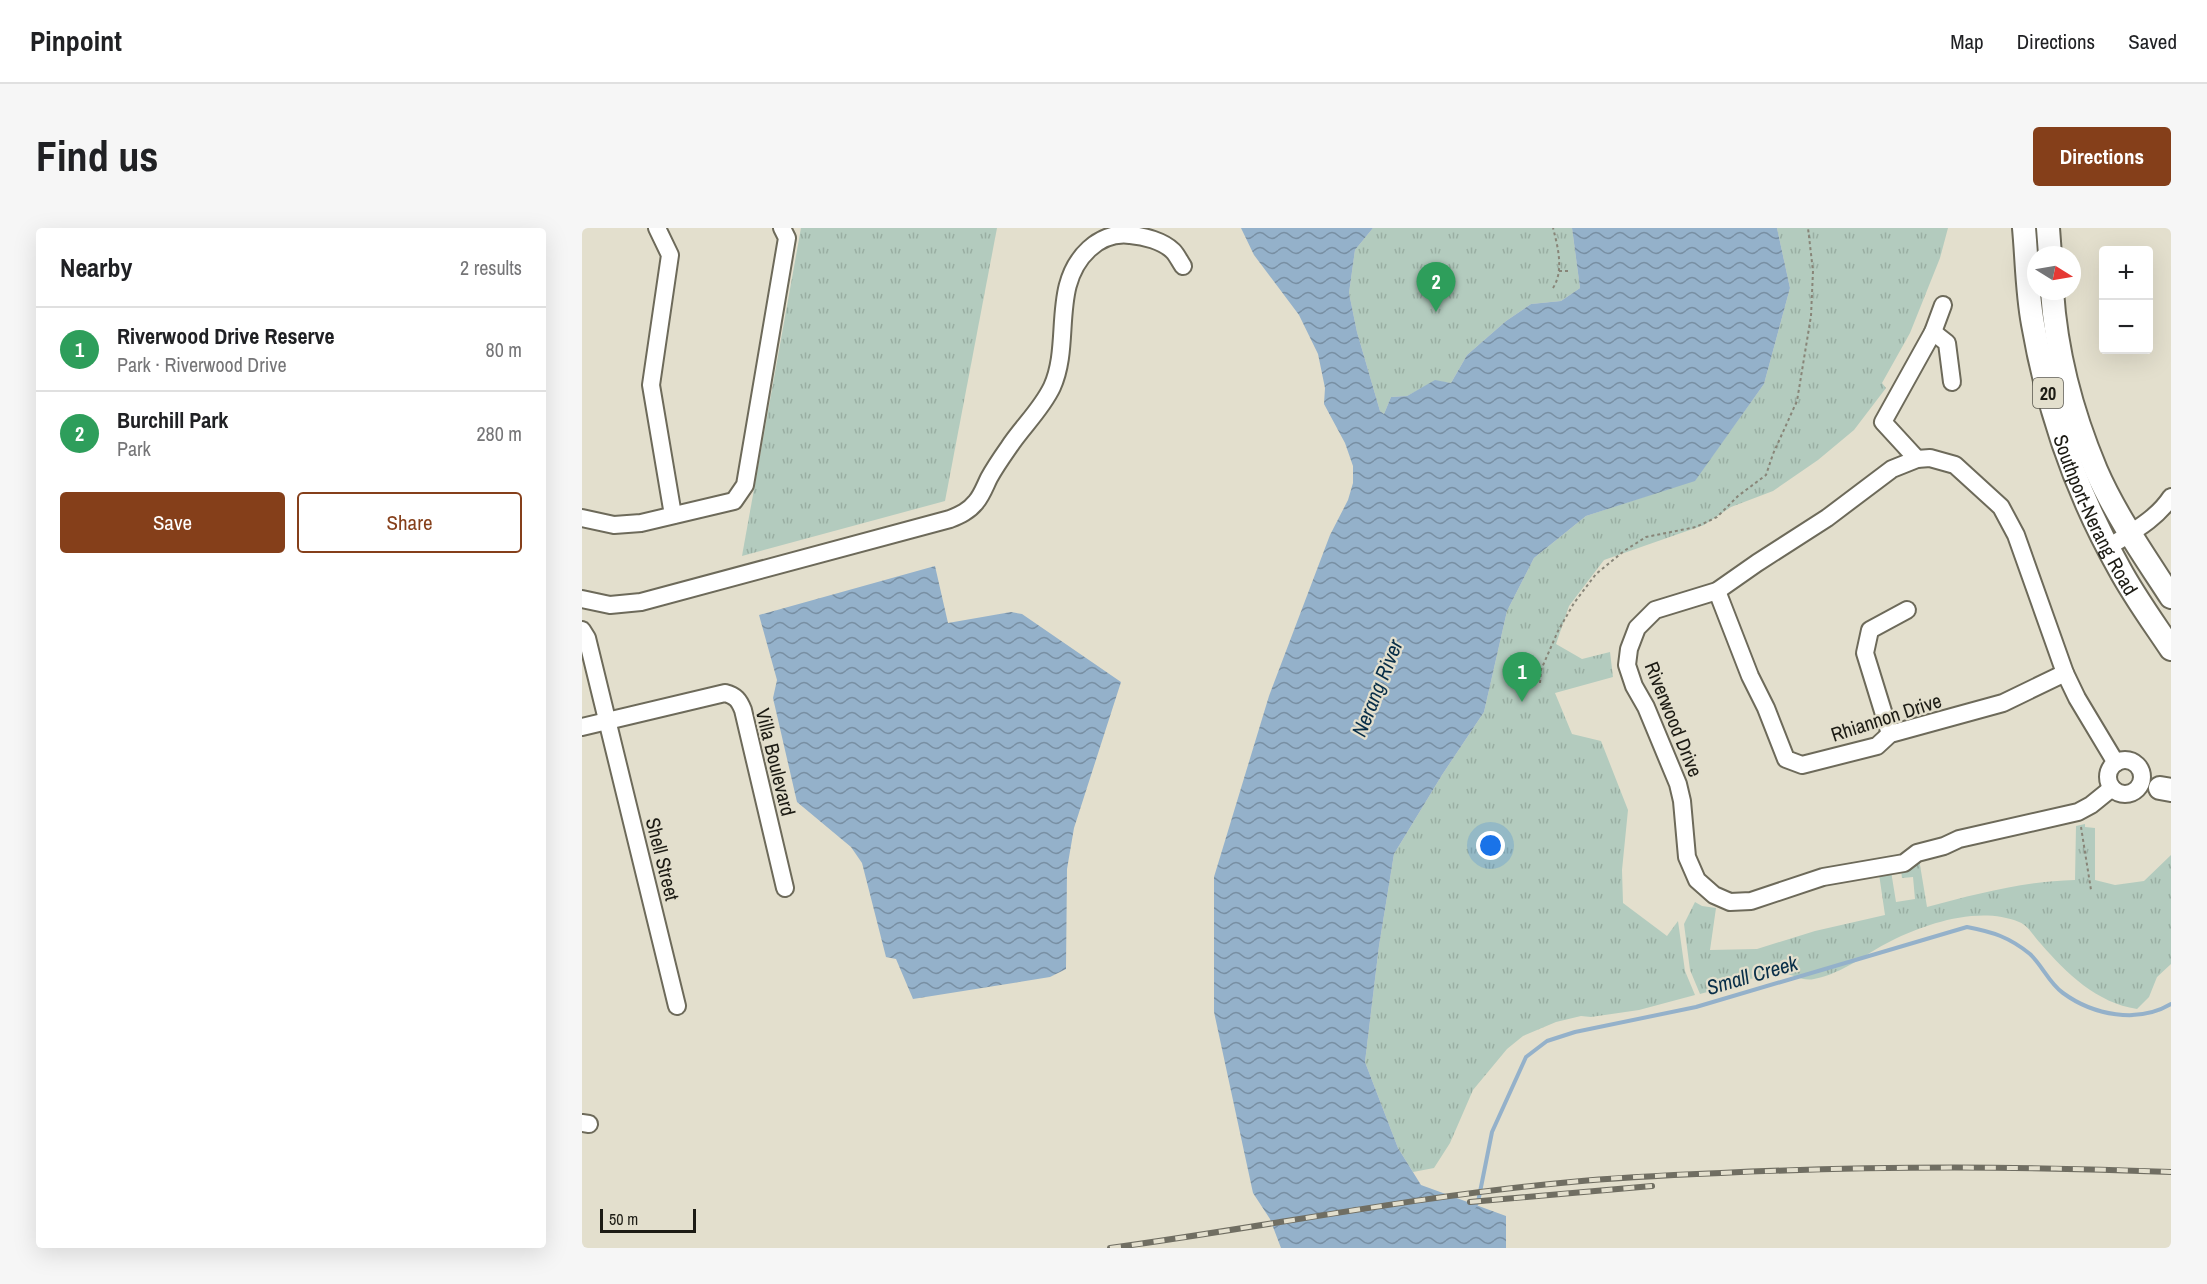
<!DOCTYPE html>
<meta charset="utf-8">
<style>
:root{--surface:#fff;--page:#f6f6f6;--text:#202124;--muted:#757577;--line:#e0e0e0;--accent:#853f1a}
body{margin:0;font-family:"Archivo Narrow",sans-serif;background:var(--page);color:var(--text)}
.controls{position:absolute;right:18px;top:18px;display:grid;overflow:hidden;border-radius:6px;box-shadow:0 6px 24px #0002}
.controls button{width:54px;height:54px;display:grid;place-items:center;padding:0;border:0;border-bottom:2px solid var(--line);background:var(--surface);color:var(--text);font:30px sans-serif}
.compass{position:absolute;left:1445px;top:18px;width:54px;height:54px;border-radius:50%;background:var(--surface);box-shadow:0 6px 24px #0002;rotate:101deg}
.scale{position:absolute;left:18px;bottom:15px;width:96px;box-sizing:border-box;padding-left:6px;border:3px solid #1c1b14;border-top:0;font-size:16px;line-height:21px;white-space:nowrap;color:#1c1b14;-webkit-text-stroke:4px #e3dfcd;paint-order:stroke}
.you{position:absolute;left:909px;top:618px;width:21px;height:21px;margin:-15px;border:4px solid #fff;border-radius:50%;background:#1a73e8;box-shadow:0 0 0 9px #1a73e833}
.badge{display:grid;place-items:center;width:39px;height:39px;border-radius:50%;background:var(--accent);color:#fff;font-size:20px;font-weight:700}
.pin{position:absolute;translate:-50% -50px;filter:drop-shadow(0 2px 3px #0008)}
.pin::after{content:'';position:absolute;top:32px;width:21px;height:18px;background:inherit;clip-path:polygon(0 0,100% 0,50% 100%)}
.list{margin:0;padding:0;list-style:none}
h2{display:flex;justify-content:space-between;align-items:center;height:78px;margin:0;padding:0 24px;font-size:26px}
h2 small{font-size:20px;font-weight:400;color:var(--muted)}
.list li{display:grid;grid-template-columns:39px 1fr auto;gap:18px;align-items:center;box-sizing:border-box;height:84px;padding:0 24px;border-top:2px solid var(--line)}
.list b{display:block;font-size:22px;white-space:nowrap}
.list p{margin:0;font-size:20px;white-space:nowrap;color:var(--muted)}
.list em{font-size:20px;font-style:normal;color:var(--muted)}
.actions{display:flex;gap:12px;padding:18px 24px}
.actions a{flex:1;padding:14px 0;border:2px solid var(--accent);border-radius:6px;text-align:center;font-size:21px;color:var(--accent)}
.actions .main{background:var(--accent);color:#fff}
.map{position:relative;flex:none;width:1589px;height:1020px;overflow:hidden;border-radius:6px}
header{display:flex;align-items:center;gap:36px;box-sizing:border-box;height:84px;padding:0 30px;background:var(--surface);border-bottom:2px solid var(--line)}
header strong{font-size:28px}
nav{display:flex;gap:33px;margin-inline-start:auto;font-size:21px}
.intro{display:flex;align-items:center;justify-content:space-between;box-sizing:border-box;height:144px;padding:0 36px}
h1{margin:0;font-size:42px}
.button{padding:15px 27px;border-radius:6px;background:var(--accent);color:#fff;font-size:21px;font-weight:700}
main{display:flex;gap:36px;padding:0 36px}
aside{flex:1;background:var(--surface);border-radius:6px;box-shadow:0 6px 24px #0002}
.map>svg:first-child{display:block}
</style>
<header>
<strong>Pinpoint</strong>
<nav><a>Map</a><a>Directions</a><a>Saved</a></nav>
</header>
<div class="intro"><h1>Find us</h1><a class="button">Directions</a></div>
<main>
<aside>
<h2>Nearby<small>2 results</small></h2>
<ul class="list">
<li><span class="badge" style="background:#2e9e5b">1</span><div><b>Riverwood Drive Reserve</b><p>Park · Riverwood Drive</p></div><em>80 m</em></li>
<li><span class="badge" style="background:#2e9e5b">2</span><div><b>Burchill Park</b><p>Park</p></div><em>280 m</em></li>
</ul>
<div class="actions"><a class="main">Save</a><a>Share</a></div>
</aside>
<div class="map">
<svg width="1589" height="1020" viewBox="0 0 1589 1020">
<defs>
<pattern id="park-tufts" width="24" height="20" patternUnits="userSpaceOnUse" patternTransform="scale(1.5)"><rect width="24" height="20" fill="#b3cbbe"/><path d="M3 7l-1-3M5 7V3M7 7l1-3M15 17l-1-3M17 17v-4M19 17l1-3" fill="none" stroke="#99aea2"/></pattern>
<pattern id="water-waves" width="16" height="10" patternUnits="userSpaceOnUse" patternTransform="scale(1.5)"><rect width="16" height="10" fill="#94b1ca"/><path d="M0 5q4-4 8 0t8 0" fill="none" stroke="#788fa3"/></pattern>
</defs>
<rect width="100%" height="100%" fill="#e3dfcd"/>
<!-- park -->
<g fill="url(#park-tufts)">
<polygon points="219,0 415,0 363,273 160,328"/>
<polygon points="791,0 990,0 998,60 979,73 949,76 924,93 885,127 869,155 853,153 825,168 809,169 802,186 798,183 775,104 767,65 773,22"/>
<polygon points="1195,0 1366,0 1358,30 1328,105 1300,155 1304,160 1272,202 1236,232 1191,263 1149,279 1122,297 1022,332 987,378 974,416 1000,431 1028,424 1031,449 973,465 990,506 1019,513 1046,582 1040,642 1041,675 1085,708 1096,693 1103,743 1113,767 1057,782 1009,789 999,788 974,794 941,808 925,821 891,862 868,915 852,940 831,944 816,920 783,834 797,718 812,626 860,547 902,484 925,383 952,330 1004,288 1113,252 1182,156 1208,60"/>
<path d="M1503 596V599L1513 600V652L1533 657 1562 653 1589 627V736L1575 749 1567 769 1555 781C1515 775 1484 745 1459 716 1451 708 1447 698 1437 694 1397 678 1346 695 1309 713 1283 726 1262 745 1232 751 1219 754 1210 744 1197 746 1170 748 1145 759 1118 766L1108 742 1102 696 1113 674 1120 678 1134 680 1128 722 1175 721 1233 703 1303 687 1297 646 1309 643 1314 674 1333 671 1331 649 1320 650 1319 642 1337 631 1345 679C1394 666 1443 653 1493 652L1494 598Z"/>
</g>
<!-- water -->
<g fill="url(#water-waves)">
<polygon points="659,0 791,0 773,22 767,65 775,104 798,183 802,186 809,169 825,168 853,152 869,155 885,127 924,93 949,76 979,73 998,60 990,0 1195,0 1208,60 1182,156 1113,253 1004,288 952,330 925,383 902,484 860,547 812,626 797,718 783,834 816,920 839,957 924,988 924,1020 699,1020 688,991 671,965 632,784 632,649 687,468 748,307 766,272 771,255 771,238 763,215 742,176 743,160 736,126 717,87 672,27"/>
<polygon points="353,338 366,395 429,384 440,386 539,454 492,600 485,641 484,741 468,749 331,771 314,731 304,729 280,635 269,619 215,574 191,470 195,452 177,387"/>
</g>
<g fill="none" stroke-linecap="round" stroke-linejoin="round">
<!-- stream -->
<path stroke="#94b1ca" stroke-width="4" d="M890 981 896 974 910 904 944 829 965 813 993 804 1114 779 1385 699C1411 704 1427 709 1448 726 1460 737 1467 755 1481 765 1511 787 1556 796 1589 776"/>
<defs>
<g id="minor">
<polyline points="75,0 88,27 69,157 91,287"/>
<polyline points="1351,104 1365,115 1370,154"/>
<polyline points="1335,231 1301,194 1351,104 1361,77"/>
<polyline points="0,290 32,297 59,295 152,273 163,257 205,10 200,0"/>
<path d="M1525 320C1548 305 1574 292 1589 269"/>
<polyline points="1135,363 1168,448 1184,480 1204,531 1220,537 1295,518 1308,506 1421,475 1483,445"/>
<path d="M0 371 28 377 59 374 368 291C378 287 387 283 394 274 400 267 403 258 407 250 413 239 420 229 427 219 440 199 459 182 470 159 490 115 468 57 507 21 519 10 532 5 548 7 562 8 581 13 591 23 595 27 598 34 601 38"/>
<polyline points="0,402 5,410 95,778"/>
<path d="M0 499 143 465C154 468 157 472 161 482L203 660"/>
<polyline points="1308,506 1283,425 1288,402 1325,382"/>
<circle cx="1543" cy="549" r="17"/>
<polyline points="1530,560 1509,577 1496,584 1377,611 1362,618 1335,625 1322,635 1241,649 1169,673 1148,674 1132,667 1115,652 1105,629 1100,573 1096,556 1064,479 1052,458 1045,437 1047,421 1055,400 1073,382 1135,363 1175,335 1245,290 1310,241 1335,231 1348,230 1373,237 1419,279 1434,307 1483,445 1495,470 1534,535"/>
<polyline points="0,895 7,896"/>
</g>
<g id="major">
<path id="s1" d="M1442 0C1445 32 1445 64 1451 96 1466 182 1494 264 1537 340 1552 368 1571 394 1589 421"/>
<polyline points="1466,0 1468,27"/>
<path d="M1470 63C1474 124 1490 185 1514 242 1533 286 1563 329 1589 369"/>
<polyline points="1578,560 1589,562"/>
</g>
</defs>
<!-- minor casing -->
<use href="#minor" stroke="#6d6a5a" stroke-width="20"/>
<!-- major casing -->
<use href="#major" stroke="#6d6a5a" stroke-width="26"/>
<!-- path -->
<g stroke="#888578" stroke-width="2" stroke-dasharray="3 3" stroke-linecap="butt">
<polyline points="977,43 987,43"/>
<path d="M971 60C982 43 976 19 971 0"/>
<polyline points="958,455 959,442 976,403 992,375 1014,346 1042,323 1064,309 1114,299 1135,289 1156,268 1184,247 1191,226 1215,173 1229,88 1231,43 1226,0"/>
<polyline points="1499,599 1509,662"/>
</g>
<!-- minor -->
<use href="#minor" stroke="#fff" stroke-width="16"/>
<!-- major -->
<use href="#major" stroke="#fff" stroke-width="22"/>
<defs>
<g id="rail">
<polyline points="888,974 1070,958"/>
<path d="M528 1020C682 999 835 968 989 954 1039 949 1089 947 1139 945 1289 938 1439 938 1589 944"/>
</g>
</defs>
<!-- rail casing -->
<use href="#rail" stroke="#706e62" stroke-width="6"/>
<!-- rail -->
<use href="#rail" stroke="#e3dfcd" stroke-width="4" stroke-dasharray="11" stroke-linecap="butt"/>
</g>
<g text-anchor="middle" dominant-baseline="central" stroke-width="4.5" stroke-linejoin="round" paint-order="stroke">
<!-- shield labels -->
<rect fill="#e3dfcd" stroke="#58564c" stroke-width="1.5" x="1451" y="150" width="30" height="30" rx="4.5"/>
<g font-size="18" font-weight="bold" fill="#1c1b14">
<text x="1466" y="165">20</text>
</g>
<!-- street labels -->
<g font-size="20" fill="#1c1b14" stroke="#e3dfcd">
<text stroke="none"><textPath href="#s1" startOffset="298">Southport-Nerang Road</textPath></text>
<text transform="translate(1304 489) rotate(-18)">Rhiannon Drive</text>
<text transform="translate(1092 491) rotate(68)">Riverwood Drive</text>
<text transform="translate(194 534) rotate(76)">Villa Boulevard</text>
<text transform="translate(81 631) rotate(76)">Shell Street</text>
</g>
<!-- water labels -->
<g font-size="21" font-style="italic" fill="#082e48" stroke="#e3dfcd">
<text transform="translate(795 460) rotate(-68)">Nerang River</text>
<text transform="translate(1170 747) rotate(-16)">Small Creek</text>
</g>
</g>
</svg>
<div class="controls">
<button>+</button>
<button>−</button>
</div>
<svg class="compass" viewBox="-18 -18 36 36"><path d="M0-13l5 13h-10z" fill="#e53935"/><path d="M0 13l5-13h-10z" fill="#757577"/></svg>
<div class="scale">50 m</div>
<div class="you"></div>
<div class="pin badge" style="left:940px;top:474px;background:#2e9e5b">1</div>
<div class="pin badge" style="left:854px;top:84px;background:#2e9e5b">2</div>
</div>
</main>
